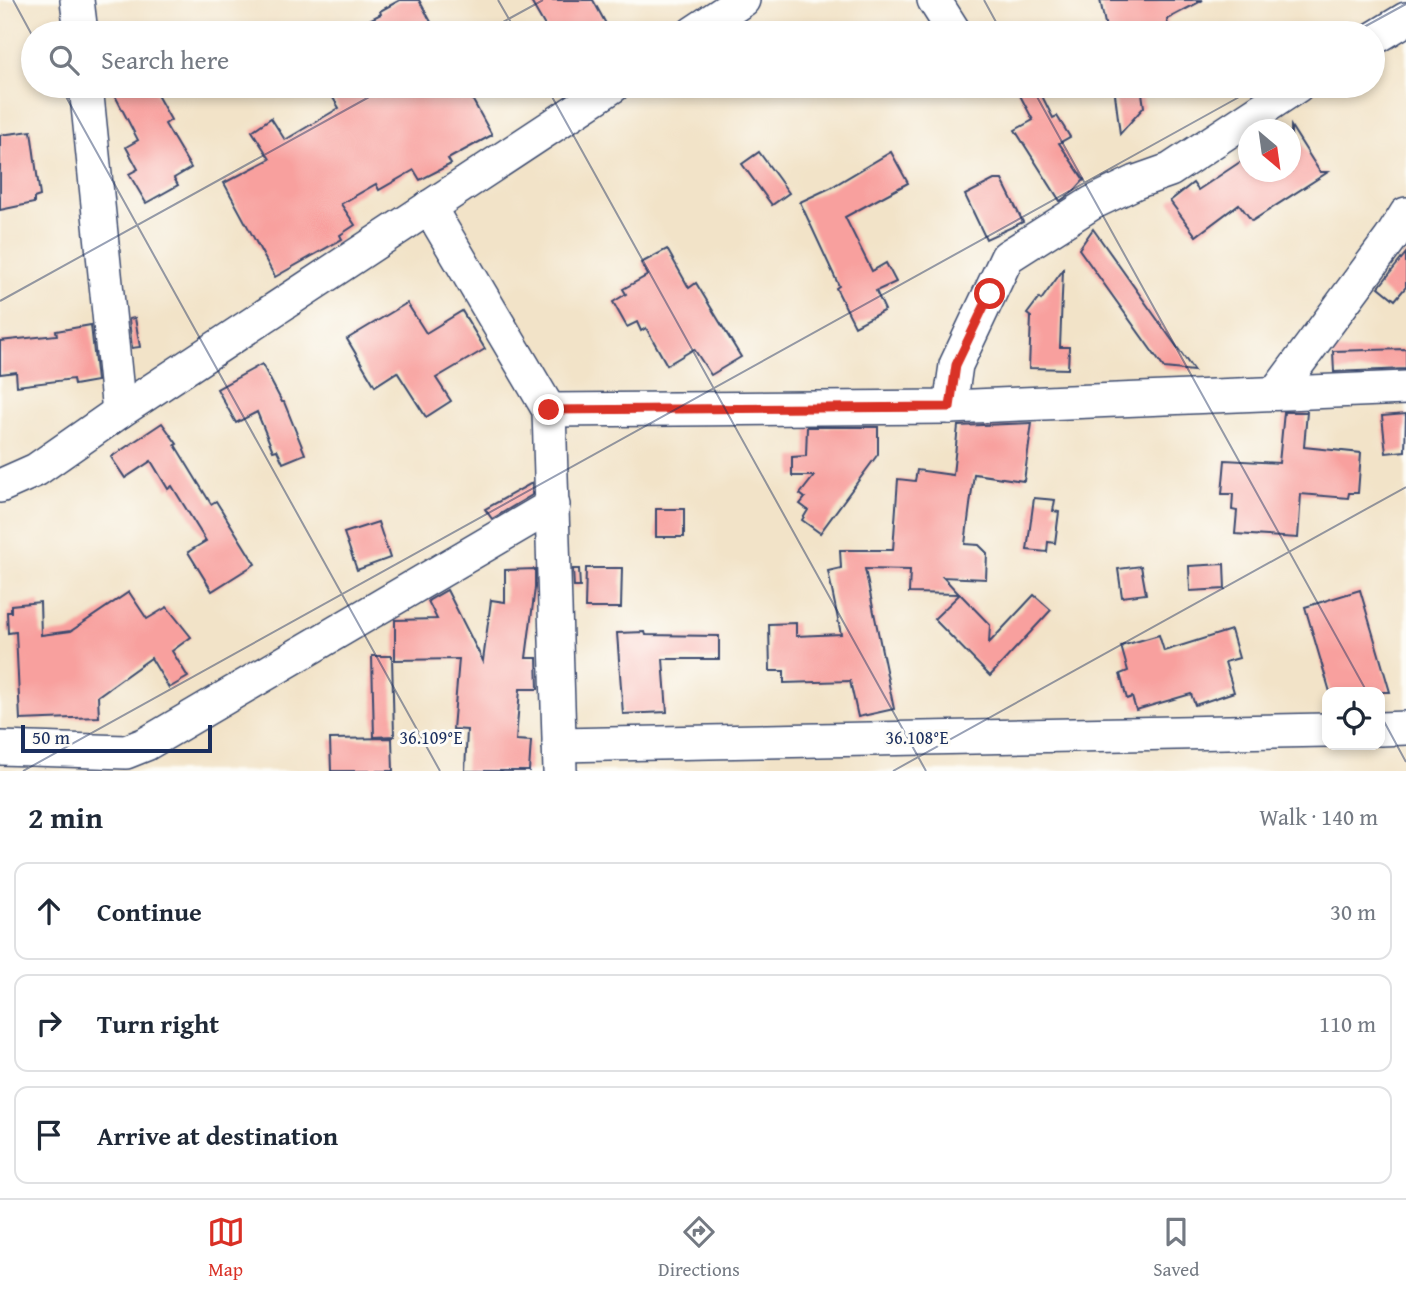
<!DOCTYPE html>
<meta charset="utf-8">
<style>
:root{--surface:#fff;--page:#f2f2f3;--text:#1f2937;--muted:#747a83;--line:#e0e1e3;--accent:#d93025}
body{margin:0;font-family:"Gentium Book Plus",serif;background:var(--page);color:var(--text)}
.controls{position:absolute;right:21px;bottom:21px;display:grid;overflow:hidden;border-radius:14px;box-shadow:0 4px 10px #0003}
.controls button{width:63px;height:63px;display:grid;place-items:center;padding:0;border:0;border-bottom:2px solid var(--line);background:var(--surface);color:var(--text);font:35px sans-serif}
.compass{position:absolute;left:1238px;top:119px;width:63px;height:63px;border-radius:50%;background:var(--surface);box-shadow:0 4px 10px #0003;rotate:151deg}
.scale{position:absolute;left:21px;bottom:18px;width:191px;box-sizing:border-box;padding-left:7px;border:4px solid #1b2f5e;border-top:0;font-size:19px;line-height:24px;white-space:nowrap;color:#1b2f5e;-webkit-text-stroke:5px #fdfcf7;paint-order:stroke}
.stop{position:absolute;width:21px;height:21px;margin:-16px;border:5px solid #d93025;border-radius:50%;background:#fff}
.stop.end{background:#d93025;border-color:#fff;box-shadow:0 2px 7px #0008}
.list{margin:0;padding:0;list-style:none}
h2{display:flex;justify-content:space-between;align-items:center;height:91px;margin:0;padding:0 28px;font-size:30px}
h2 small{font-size:23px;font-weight:400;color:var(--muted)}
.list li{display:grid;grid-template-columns:46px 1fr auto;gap:21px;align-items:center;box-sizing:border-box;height:98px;margin:0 14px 14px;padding:0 14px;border:2px solid var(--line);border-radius:14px}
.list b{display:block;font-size:26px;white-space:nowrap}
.list em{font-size:23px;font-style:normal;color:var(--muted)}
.icon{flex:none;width:38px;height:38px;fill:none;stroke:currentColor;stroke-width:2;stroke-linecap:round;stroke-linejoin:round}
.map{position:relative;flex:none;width:1406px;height:771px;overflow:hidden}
.search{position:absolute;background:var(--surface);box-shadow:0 4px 10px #0003;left:21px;right:21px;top:21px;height:77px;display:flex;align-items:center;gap:18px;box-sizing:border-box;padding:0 24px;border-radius:38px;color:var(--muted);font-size:26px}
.sheet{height:427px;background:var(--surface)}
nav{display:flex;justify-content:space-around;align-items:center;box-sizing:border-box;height:98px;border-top:2px solid var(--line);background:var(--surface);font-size:19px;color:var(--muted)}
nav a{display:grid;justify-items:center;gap:4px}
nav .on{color:var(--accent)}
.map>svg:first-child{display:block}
</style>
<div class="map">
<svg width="1406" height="771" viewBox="0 0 1406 771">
<rect width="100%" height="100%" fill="#fdfcf7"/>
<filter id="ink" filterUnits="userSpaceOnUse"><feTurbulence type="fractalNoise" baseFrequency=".0143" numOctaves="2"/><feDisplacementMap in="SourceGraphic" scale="14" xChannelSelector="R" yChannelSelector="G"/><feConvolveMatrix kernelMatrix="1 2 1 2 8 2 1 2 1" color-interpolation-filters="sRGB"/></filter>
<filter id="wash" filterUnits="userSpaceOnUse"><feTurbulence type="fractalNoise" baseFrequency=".00686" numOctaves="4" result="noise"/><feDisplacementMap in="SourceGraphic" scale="28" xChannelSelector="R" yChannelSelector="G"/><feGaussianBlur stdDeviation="1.57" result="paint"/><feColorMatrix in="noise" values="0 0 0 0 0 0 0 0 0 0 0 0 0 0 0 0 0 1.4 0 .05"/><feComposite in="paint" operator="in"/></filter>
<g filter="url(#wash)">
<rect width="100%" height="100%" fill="#f2e3c8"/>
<g id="blocks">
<!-- building -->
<g fill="#f8a09e">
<polygon points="400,0 419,0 437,33 344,33 381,14 380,11"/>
<polygon points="530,0 593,0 611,33 549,33"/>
<polygon points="1100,0 1203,0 1167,19 1169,33 1107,33"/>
<polygon points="110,86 152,86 171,120 165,124 191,168 174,178 178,185 146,203 129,174 138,169 126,147 138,140"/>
<polygon points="326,86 465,86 492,135 448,159 451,164 420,180 414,170 379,190 376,184 341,204 355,225 340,235 342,239 275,277 224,183 270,159 252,131 271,118 285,140 339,108"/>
<polygon points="1015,86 1037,86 1053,118 1057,116 1070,137 1059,143 1084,180 1074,191 1060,201 1015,130 1033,120"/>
<polygon points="1114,86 1141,86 1144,107 1120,134"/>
<polygon points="1291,126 1320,172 1328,172 1252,221 1239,204 1196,236 1170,201 1193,183 1198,190 1249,156 1249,172 1291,172"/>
<polygon points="31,131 40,196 34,198 34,203 0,210 0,135"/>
<polygon points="759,152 789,193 772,205 742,164"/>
<polygon points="891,152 908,183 845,217 872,271 886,263 896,282 876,291 885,310 855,326 836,288 839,286 800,202 830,188"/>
<polygon points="994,180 1002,180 1023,222 986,239 965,195"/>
<polygon points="1093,229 1194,371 1164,368 1079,249"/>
<polygon points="667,249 689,288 696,283 741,357 711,375 694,349 667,365 646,328 641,331 637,322 627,327 613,302 626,294 623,289 648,275 641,263"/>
<polygon points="1406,253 1406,287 1395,300 1379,287"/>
<polygon points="1063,270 1060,347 1069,347 1068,369 1029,368 1031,317 1027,314 1039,298 1041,300"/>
<polygon points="407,303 426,333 462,311 485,349 436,378 451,401 426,417 397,372 375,386 347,339"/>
<polygon points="135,318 140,347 132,348 129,319"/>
<polygon points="91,325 97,381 74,385 73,379 17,386 16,372 0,374 0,341 57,335 56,331"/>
<polygon points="1406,349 1406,369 1334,372 1333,351"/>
<polygon points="262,364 282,402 284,402 305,454 283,463 277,450 273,451 257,412 236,423 217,389"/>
<polygon points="1284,412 1307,412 1304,447 1361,453 1358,493 1349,493 1348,498 1301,494 1298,538 1235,534 1237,511 1232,510 1233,494 1222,494 1225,460 1279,463"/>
<polygon points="1406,414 1405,451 1386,453 1382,416"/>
<polygon points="162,423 177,444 175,445 211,504 216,501 255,564 212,591 188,552 206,541 172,486 168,489 151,461 125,478 111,457"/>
<polygon points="1032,423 1024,481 974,474 965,544 979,545 987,553 986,579 943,577 959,594 909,593 910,570 865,569 894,709 858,717 850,681 784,683 784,671 770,671 769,624 796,623 796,636 841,634 828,571 841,568 840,550 893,550 898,479 915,481 917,470 953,475 958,426"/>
<polygon points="807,427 878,427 878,454 820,533 802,520 808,510 800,504 805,498 800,494 814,476 792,476 792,457 806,456"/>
<polygon points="532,483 532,495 492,519 485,509"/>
<polygon points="1034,498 1055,500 1053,511 1059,512 1055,543 1048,542 1047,552 1027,550"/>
<rect x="656" y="509" width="28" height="28"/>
<polygon points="378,522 390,558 357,570 344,533"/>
<polygon points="1224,564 1225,589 1190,591 1189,566"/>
<polygon points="1141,566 1146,594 1122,597 1118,569"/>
<polygon points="586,568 622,568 621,608 585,608"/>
<polygon points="535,569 535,588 526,658 537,658 538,689 520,689 516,740 531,741 529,771 465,771 467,730 453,729 459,659 395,660 395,620 437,619 428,601 447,590 483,661 491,600 505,602 505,570"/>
<polygon points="573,569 579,569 580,587 574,587"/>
<polygon points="1360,590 1390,692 1330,692 1305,607"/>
<polygon points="129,592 147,619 167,607 191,637 172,651 188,677 169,688 151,658 98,696 99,717 20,720 16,632 8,633 7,612 11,612 11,605 40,602 41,635 71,631"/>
<polygon points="960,594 990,625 989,643 1034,595 1051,610 990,676 934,619"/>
<polygon points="1231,630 1239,658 1225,662 1234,692 1195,705 1191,694 1136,710 1132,697 1127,699 1120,674 1128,671 1121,646 1159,635 1164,651"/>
<polygon points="645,632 646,635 719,636 719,659 663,659 667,712 623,714 617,633"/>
<polygon points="372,656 392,656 394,736 374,737"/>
<polygon points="392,738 393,771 331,771 330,739"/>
</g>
</g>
</g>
<g filter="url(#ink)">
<use href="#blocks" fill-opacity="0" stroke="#3b4a6e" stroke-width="2"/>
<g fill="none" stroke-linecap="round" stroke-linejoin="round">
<defs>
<g id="minor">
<polyline points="77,0 81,33"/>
<polyline points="934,0 955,33"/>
<polyline points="693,33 743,0"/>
<polyline points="1373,39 1406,19"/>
<polyline points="86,86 119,412"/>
<polyline points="429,207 549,410 560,771"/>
<polyline points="1276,393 1391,238 1406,214"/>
<polyline points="950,407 956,365 1007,257 1092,203 1136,182 1170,170 1297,86"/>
<polyline points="549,410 950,407 1406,388"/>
<polyline points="0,486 36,470 119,412 613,86"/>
<polyline points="1380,729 1406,728"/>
<polyline points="559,745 1327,730"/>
<polyline points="0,748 126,752 146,744 553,505"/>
</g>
</defs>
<!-- minor casing -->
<use href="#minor" stroke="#3b4a6e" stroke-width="36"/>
<!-- minor -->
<use href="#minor" stroke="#fff" stroke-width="33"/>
</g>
</g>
<g fill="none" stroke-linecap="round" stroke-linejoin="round" filter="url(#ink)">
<!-- route -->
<polyline stroke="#d93025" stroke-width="9" points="549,410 950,407 956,365 990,294"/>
</g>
<!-- ticks -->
<path fill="none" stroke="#1b2f5e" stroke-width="2" stroke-opacity="0.45" d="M13 0 33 37M498 0 517 33M984 0 1002 33M483 33 543 0M1353 33 1406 4M60 86 440 771M546 86 926 771M1031 86 1367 692M0 301 389 86M1380 714 1406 762M23 771 1259 86M893 771 1406 487"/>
<g font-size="18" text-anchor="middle" fill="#1b2f5e" stroke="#fdfcf7" stroke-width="6" stroke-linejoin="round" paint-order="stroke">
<text x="431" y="744">36.109°E</text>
<text x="917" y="744">36.108°E</text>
</g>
</svg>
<div class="controls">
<button><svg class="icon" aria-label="locate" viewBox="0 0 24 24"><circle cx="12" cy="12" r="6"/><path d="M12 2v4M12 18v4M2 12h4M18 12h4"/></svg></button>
</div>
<svg class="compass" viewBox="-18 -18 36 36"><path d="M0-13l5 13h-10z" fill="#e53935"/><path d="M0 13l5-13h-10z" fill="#747a83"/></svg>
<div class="scale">50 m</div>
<div class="stop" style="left:990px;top:294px"></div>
<div class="stop end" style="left:549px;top:410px"></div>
<div class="search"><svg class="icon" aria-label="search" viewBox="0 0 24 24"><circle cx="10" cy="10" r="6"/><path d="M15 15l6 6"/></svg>Search here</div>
</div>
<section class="sheet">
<h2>2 min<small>Walk · 140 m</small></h2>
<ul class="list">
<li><svg class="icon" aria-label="ahead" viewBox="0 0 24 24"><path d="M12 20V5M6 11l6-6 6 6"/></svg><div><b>Continue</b></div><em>30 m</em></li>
<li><svg class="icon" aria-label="right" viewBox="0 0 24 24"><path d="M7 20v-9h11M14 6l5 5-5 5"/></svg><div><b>Turn right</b></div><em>110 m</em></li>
<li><svg class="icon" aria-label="arrive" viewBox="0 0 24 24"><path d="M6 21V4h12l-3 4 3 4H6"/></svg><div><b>Arrive at destination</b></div></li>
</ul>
</section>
<nav>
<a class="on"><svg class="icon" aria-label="map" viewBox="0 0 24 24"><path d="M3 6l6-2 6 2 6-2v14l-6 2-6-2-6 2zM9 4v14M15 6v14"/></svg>Map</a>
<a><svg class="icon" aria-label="directions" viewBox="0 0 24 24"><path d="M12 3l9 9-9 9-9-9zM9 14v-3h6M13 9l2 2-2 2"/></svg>Directions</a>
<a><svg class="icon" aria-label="saved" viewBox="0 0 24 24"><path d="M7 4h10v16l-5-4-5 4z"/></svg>Saved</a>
</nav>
